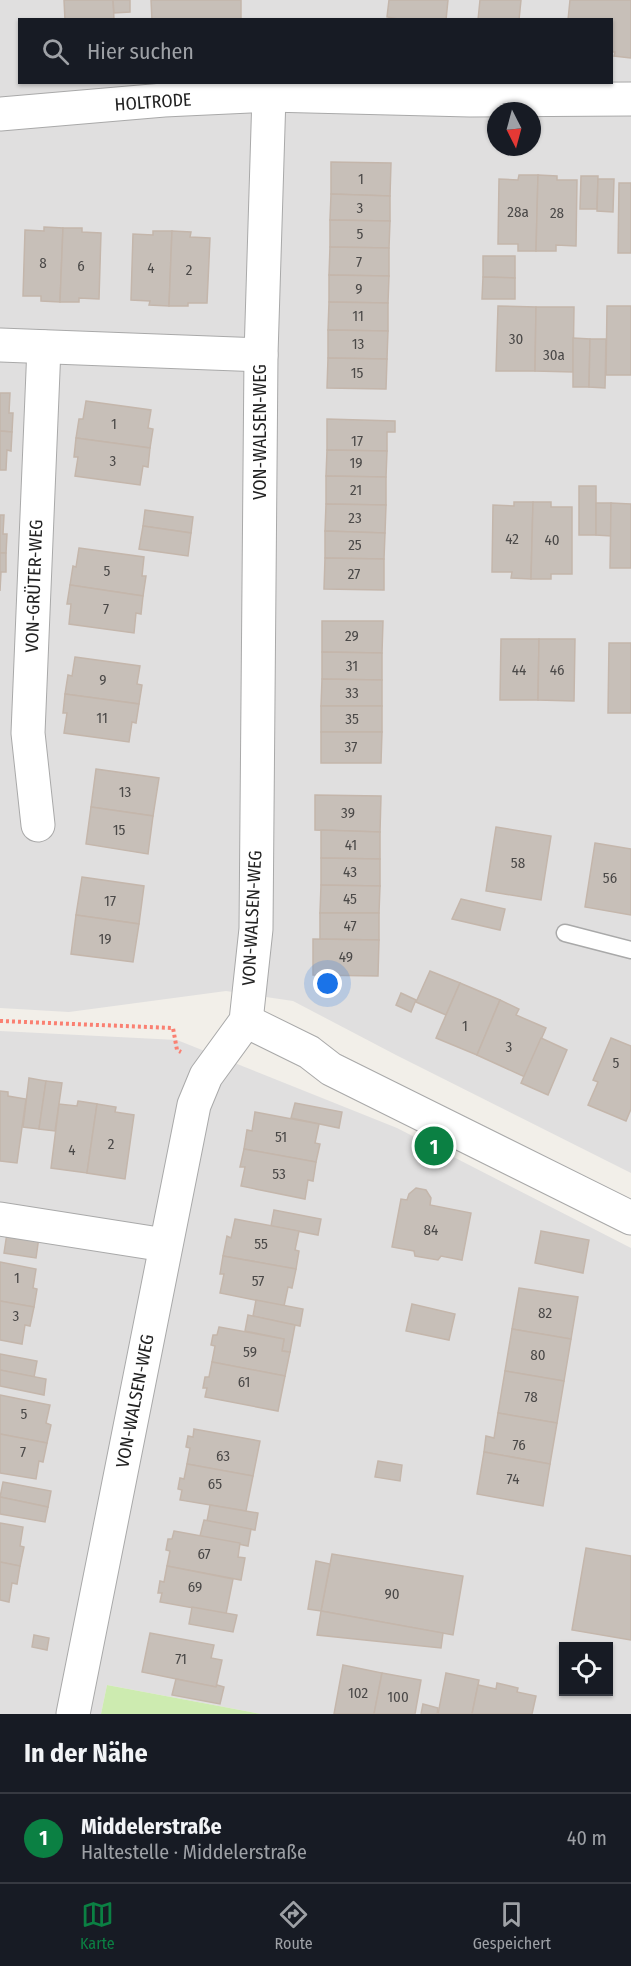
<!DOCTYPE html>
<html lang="de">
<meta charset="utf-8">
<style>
:root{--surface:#171b24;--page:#242831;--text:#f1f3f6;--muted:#9ea1a6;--line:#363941;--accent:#0b8043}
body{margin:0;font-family:"Fira Sans Condensed",sans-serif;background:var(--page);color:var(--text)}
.controls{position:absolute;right:18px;bottom:18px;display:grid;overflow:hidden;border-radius:0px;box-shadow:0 2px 4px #0004}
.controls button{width:54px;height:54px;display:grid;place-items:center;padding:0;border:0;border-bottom:2px solid var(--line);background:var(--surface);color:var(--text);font:30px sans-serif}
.compass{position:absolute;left:487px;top:102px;width:54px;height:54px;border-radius:50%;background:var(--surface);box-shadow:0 2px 4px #0004;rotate:174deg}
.you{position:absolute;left:328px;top:984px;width:21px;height:21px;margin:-15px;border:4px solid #fff;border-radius:50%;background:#1a73e8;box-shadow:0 0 0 9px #1a73e833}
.badge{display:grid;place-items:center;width:39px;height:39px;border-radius:50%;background:var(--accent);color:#fff;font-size:20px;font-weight:700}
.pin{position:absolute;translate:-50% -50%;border:3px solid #fff;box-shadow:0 2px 6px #0006}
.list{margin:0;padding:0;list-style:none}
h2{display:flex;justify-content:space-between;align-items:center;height:78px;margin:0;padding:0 24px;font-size:26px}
h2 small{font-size:20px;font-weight:400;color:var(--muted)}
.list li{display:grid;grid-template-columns:39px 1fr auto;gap:18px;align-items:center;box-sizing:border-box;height:90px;padding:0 24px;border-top:2px solid var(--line)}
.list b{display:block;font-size:22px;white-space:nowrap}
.list p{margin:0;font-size:20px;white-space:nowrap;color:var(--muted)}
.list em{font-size:20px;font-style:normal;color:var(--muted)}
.icon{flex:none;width:33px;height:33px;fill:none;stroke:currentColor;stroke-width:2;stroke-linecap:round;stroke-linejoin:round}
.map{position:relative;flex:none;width:631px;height:1714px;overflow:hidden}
.search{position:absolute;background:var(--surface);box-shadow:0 2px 4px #0004;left:18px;right:18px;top:18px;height:66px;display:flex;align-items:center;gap:15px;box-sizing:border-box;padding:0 21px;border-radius:0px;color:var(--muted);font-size:22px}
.sheet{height:168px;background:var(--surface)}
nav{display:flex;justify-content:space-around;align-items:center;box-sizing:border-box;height:84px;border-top:2px solid var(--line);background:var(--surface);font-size:16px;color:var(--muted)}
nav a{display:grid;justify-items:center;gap:3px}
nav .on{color:var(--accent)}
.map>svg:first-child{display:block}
</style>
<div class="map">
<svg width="631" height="1714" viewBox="0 0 631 1714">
<rect width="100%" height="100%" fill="#f2efe9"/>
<!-- residential -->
<g fill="#e0dfdf" fill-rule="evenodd">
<path d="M0 0H631V1173L396 1055 293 1001 226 991 69 1012 0 1008ZM20 20H612V82H20ZM496 111H532V147H496Z"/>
<path d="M0 1031 177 1040 397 1128 631 1248V1714H261L107 1685 101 1714H0ZM564 1646H608V1692H564Z"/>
</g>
<!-- grass -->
<polygon fill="#cdebb0" points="107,1685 261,1714 101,1714"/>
<!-- building -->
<g fill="#c7bfb8" stroke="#c4b6ab" stroke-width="1.5">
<polygon points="64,0 113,0 114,20 65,20"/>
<polygon points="113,0 130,0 130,12 114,13"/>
<polygon points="151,0 241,0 241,20 152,20"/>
<polygon points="389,0 448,0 446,20 404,20 387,17"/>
<polygon points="480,0 521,0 519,20 478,20"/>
<polygon points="570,0 631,0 631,58 614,56 615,52 612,52 612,20 568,20"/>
<polygon points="331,162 391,163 390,196 331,194"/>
<polygon points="519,175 538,175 536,251 518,251 518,244 498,244 499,179 518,180"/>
<polygon points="538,175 557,176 557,180 577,180 576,246 556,245 556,251 536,251"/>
<polygon points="581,176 598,176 597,209 580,209"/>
<polygon points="598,179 614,179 613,212 597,211"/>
<polygon points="619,183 631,183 631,253 618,253"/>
<polygon points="331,194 390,196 390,221 330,220"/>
<polygon points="330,220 390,221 389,248 330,247"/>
<polygon points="44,227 63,228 60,302 41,301 41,296 23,296 25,230 44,231"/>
<polygon points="63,228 82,228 82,232 101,233 99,299 79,298 79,302 60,302"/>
<polygon points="153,231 172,231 169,306 149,305 150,301 131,300 133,234 153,235"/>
<polygon points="172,231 191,232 190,237 210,238 207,303 188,303 188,306 169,306"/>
<polygon points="330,247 389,248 389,276 329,275"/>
<polygon points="483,256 515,256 515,278 483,277"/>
<polygon points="329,275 389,276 388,303 329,302"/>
<polygon points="483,277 515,278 515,299 482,299"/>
<polygon points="329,302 388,303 388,331 328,330"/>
<polygon points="498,306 536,307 535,371 496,371"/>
<polygon points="607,306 631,306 631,375 606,375"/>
<polygon points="536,307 574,307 573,372 535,371"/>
<polygon points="328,330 388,331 387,359 328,358"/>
<polygon points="573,338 590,339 589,387 573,387"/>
<polygon points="590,339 606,339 605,388 589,387"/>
<polygon points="328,358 387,359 386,389 327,388"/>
<polygon points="0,393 10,393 9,413 13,413 12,432 0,431"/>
<polygon points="86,401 151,410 148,428 153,429 150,448 76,438 79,419 83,419"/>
<polygon points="327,419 395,421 395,432 387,432 387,451 327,450"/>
<polygon points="0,431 12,432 11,451 7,450 6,470 0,470"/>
<polygon points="76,438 150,448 148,467 143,466 140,485 75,476 78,457 74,457"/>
<polygon points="327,450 387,451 386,477 326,476"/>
<polygon points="326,476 386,477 386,505 326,504"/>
<rect x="579" y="486" width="17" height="49"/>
<polygon points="514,502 533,502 531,579 511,578 512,572 492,572 493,505 514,506"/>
<polygon points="533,502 551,502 551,507 572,507 572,574 551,574 551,579 531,579"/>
<polygon points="596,503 611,503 611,536 596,535"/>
<polygon points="611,503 631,504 631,568 610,568"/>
<polygon points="326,504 386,505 385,533 325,531"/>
<polygon points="145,510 193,517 191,533 143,526"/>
<polygon points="0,515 4,515 3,534 7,534 6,553 0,553"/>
<polygon points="143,526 191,533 188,556 139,549"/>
<polygon points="325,531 385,533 384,559 325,558"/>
<polygon points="79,548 144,557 142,576 146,576 143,596 70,585 73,566 76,567"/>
<polygon points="0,553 6,553 6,572 1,572 0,591"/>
<polygon points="325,558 384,559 384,590 324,589"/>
<polygon points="70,585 143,596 141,614 136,613 134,633 69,624 71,604 67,604"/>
<polygon points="322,621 383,621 382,653 322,652"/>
<polygon points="501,639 539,639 538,700 500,700"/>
<polygon points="539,639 575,639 574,701 538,700"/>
<polygon points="609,643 631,643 631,713 608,713"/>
<polygon points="322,652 382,653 382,680 322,679"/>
<polygon points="75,657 140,666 137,684 142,685 139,704 65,694 68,675 72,676"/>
<polygon points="322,679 382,680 382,706 321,706"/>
<polygon points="65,694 139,704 136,723 132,722 129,742 64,733 67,713 63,713"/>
<rect x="321" y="706" width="61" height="26"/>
<polygon points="321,732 382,732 381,763 321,763"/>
<polygon points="96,769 159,778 153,816 91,807"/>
<polygon points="315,795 381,796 380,832 315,830"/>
<polygon points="91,807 153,816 148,854 86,844"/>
<polygon points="496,827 551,836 541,900 486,891"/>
<polygon points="321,830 380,832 380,859 321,858"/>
<polygon points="595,843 631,849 631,915 585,907"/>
<polygon points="321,858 380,859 380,886 321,885"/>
<polygon points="82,877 144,886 139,924 76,915"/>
<polygon points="321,885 380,886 379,913 320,913"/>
<polygon points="461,899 505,909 500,930 452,919"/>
<polygon points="320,913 379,913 379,940 320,939"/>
<polygon points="76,915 139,924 133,962 71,954"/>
<polygon points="313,939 379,940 378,976 313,975"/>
<polygon points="430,971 460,983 446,1015 416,1002"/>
<polygon points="460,983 500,1000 477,1055 436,1038"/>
<polygon points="401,993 416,1000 411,1012 396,1005"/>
<polygon points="500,1000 519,1009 516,1015 546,1028 525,1077 477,1055"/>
<polygon points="541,1038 567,1050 548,1095 521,1083"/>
<polygon points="611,1038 631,1046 631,1109 626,1121 588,1105 598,1082 593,1080"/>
<polygon points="29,1078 46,1081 39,1129 23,1127"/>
<polygon points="46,1081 62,1083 55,1131 39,1129"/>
<polygon points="0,1091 8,1092 8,1096 26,1099 17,1163 0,1161"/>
<polygon points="78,1101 97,1104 87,1173 51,1168 59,1104 77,1106"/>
<polygon points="295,1103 342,1112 339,1128 291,1118"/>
<polygon points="97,1104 116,1107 115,1112 134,1115 125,1179 87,1173"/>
<polygon points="255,1112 319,1124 315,1143 320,1144 316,1162 244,1149 247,1130 252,1131"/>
<polygon points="244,1149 316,1162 313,1181 308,1180 305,1199 241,1186 245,1167 240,1167"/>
<polygon points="416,1188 426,1190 431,1198 430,1205 471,1213 462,1260 441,1256 438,1260 415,1256 414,1251 392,1247 401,1199 407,1200 409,1194"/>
<polygon points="274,1210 321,1219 318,1235 271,1226"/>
<polygon points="235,1219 299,1231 295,1250 299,1251 296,1269 223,1256 227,1236 231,1238"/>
<polygon points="541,1231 589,1240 583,1273 535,1263"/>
<polygon points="7,1233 39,1237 36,1258 4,1253"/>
<polygon points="223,1256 296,1269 292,1288 288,1287 284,1306 220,1293 224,1274 220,1274"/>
<polygon points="0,1262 36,1269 33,1288 37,1289 34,1307 0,1301"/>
<polygon points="519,1288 578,1297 571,1339 512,1329"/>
<polygon points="256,1300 303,1309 300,1326 253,1316"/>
<polygon points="0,1301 34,1307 30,1326 25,1325 22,1344 0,1340"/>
<polygon points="412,1304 455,1314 449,1340 406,1331"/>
<polygon points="248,1315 295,1325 290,1352 282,1351 284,1339 245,1331"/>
<polygon points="219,1327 284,1339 282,1351 290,1352 285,1376 212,1362 215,1346 211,1345 213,1335 217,1335"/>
<polygon points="512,1329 571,1339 564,1381 505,1371"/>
<polygon points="0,1354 37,1361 34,1377 0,1370"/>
<polygon points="212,1362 285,1376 278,1411 205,1397 207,1388 203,1388 205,1377 209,1377"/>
<polygon points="0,1370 46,1379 44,1395 0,1386"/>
<polygon points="505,1371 564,1381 557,1423 498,1413"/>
<polygon points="0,1395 50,1405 46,1423 51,1425 47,1443 0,1434"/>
<polygon points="498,1413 557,1423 550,1464 484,1452 486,1436 494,1438"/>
<polygon points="194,1429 260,1441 253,1476 187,1464 190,1448 186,1447 188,1436 193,1437"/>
<polygon points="0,1434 47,1443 43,1462 39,1461 36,1479 0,1473"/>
<polygon points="484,1452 550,1464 543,1506 477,1494"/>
<polygon points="378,1461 402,1465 400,1481 375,1477"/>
<polygon points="187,1464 253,1476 246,1511 180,1500 182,1490 178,1489 180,1478 184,1479"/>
<polygon points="3,1482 51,1491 48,1507 0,1497"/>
<polygon points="0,1497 48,1507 45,1522 0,1514"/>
<polygon points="210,1505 258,1513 255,1530 207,1521"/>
<polygon points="204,1520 251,1529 248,1546 200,1536"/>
<polygon points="0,1523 23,1527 20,1546 24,1547 20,1566 0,1562"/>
<polygon points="174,1531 240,1543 238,1557 245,1558 241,1580 167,1566 170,1551 166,1550 168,1539 172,1539"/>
<polygon points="586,1548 631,1556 631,1640 572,1630"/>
<polygon points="332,1554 463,1576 453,1635 321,1611"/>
<polygon points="316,1561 330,1564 321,1611 308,1609"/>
<polygon points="0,1562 20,1566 17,1584 12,1583 9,1602 0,1600"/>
<polygon points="167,1566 233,1579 226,1614 160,1602 162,1593 158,1593 160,1581 164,1582"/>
<polygon points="192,1607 237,1615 233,1632 189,1624"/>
<polygon points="321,1611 443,1633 441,1648 317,1635"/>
<polygon points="150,1633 214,1645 211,1658 222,1660 216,1687 142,1672"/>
<polygon points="34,1635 49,1638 47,1650 32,1647"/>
<polygon points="343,1665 382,1673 374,1714 334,1714"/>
<polygon points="382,1673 421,1680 415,1714 374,1714"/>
<polygon points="446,1673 479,1680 472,1714 438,1714"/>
<polygon points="176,1679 216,1687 217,1685 224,1687 220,1704 172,1695"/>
<polygon points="497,1683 518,1688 517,1692 536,1696 532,1714 472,1714 478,1685 496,1689"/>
<polygon points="423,1704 438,1708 437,1714 421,1714"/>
</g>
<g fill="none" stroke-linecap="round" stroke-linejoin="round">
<defs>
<polyline id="lane" points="565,933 631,950"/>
<g id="street">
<polyline points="0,114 164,100 269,95 470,100 631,99"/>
<polyline points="0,345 261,355"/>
<polyline points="38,825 28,733 44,347"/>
<polyline points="246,1021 309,1052 331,1069 631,1218"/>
<polyline points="0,1219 165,1245"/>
<polyline points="73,1714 194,1105 206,1076 246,1021 256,929 261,355 269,95"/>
</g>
</defs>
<!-- lane casing -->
<use href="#lane" stroke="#a9a9a9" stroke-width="19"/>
<!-- street casing -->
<use href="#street" stroke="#a9a9a9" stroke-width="35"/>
<!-- path -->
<polyline stroke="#fa8072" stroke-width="4" stroke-dasharray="3 3" stroke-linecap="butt" points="0,1021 173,1028 177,1050 181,1052"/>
<!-- lane -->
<use href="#lane" stroke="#fff" stroke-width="16"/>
<!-- street -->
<use href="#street" stroke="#fff" stroke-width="33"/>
</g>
<g text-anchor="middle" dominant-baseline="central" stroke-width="4.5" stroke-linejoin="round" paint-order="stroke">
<!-- number labels -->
<g font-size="15" fill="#4b4948">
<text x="361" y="179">1</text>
<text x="360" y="208">3</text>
<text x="518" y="212">28a</text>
<text x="557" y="213">28</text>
<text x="360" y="234">5</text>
<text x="359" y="262">7</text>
<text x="43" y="263">8</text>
<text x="81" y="266">6</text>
<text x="151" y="268">4</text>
<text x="189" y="270">2</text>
<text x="359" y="289">9</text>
<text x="358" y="316">11</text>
<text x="516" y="339">30</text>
<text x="358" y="344">13</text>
<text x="554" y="355">30a</text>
<text x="357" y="373">15</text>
<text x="114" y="424">1</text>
<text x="357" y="441">17</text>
<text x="113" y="461">3</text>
<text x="356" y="463">19</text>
<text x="356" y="490">21</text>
<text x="355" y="518">23</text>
<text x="512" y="539">42</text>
<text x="552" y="540">40</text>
<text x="355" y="545">25</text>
<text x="107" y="571">5</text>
<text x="354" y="574">27</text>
<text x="106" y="609">7</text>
<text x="352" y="636">29</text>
<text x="352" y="666">31</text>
<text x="519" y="670">44</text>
<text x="557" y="670">46</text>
<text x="103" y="680">9</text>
<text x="352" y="693">33</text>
<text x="102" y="718">11</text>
<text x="352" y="719">35</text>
<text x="351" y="747">37</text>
<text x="125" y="792">13</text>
<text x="348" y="813">39</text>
<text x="119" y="830">15</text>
<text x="351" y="845">41</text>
<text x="518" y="863">58</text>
<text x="350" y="872">43</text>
<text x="610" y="878">56</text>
<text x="350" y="899">45</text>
<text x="110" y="901">17</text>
<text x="350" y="926">47</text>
<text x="105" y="939">19</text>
<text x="346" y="957">49</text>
<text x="465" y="1026">1</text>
<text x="509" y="1047">3</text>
<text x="616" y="1063">5</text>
<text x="281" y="1137">51</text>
<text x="111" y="1144">2</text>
<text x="72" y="1150">4</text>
<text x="279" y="1174">53</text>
<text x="431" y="1230">84</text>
<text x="261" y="1244">55</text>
<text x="17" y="1278">1</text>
<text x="258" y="1281">57</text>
<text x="545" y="1313">82</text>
<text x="16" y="1316">3</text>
<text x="250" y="1352">59</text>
<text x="538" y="1355">80</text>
<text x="244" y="1382">61</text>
<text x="531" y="1397">78</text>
<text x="24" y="1414">5</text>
<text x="519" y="1445">76</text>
<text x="23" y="1452">7</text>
<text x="223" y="1456">63</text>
<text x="513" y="1479">74</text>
<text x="215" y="1484">65</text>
<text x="204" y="1554">67</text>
<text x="195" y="1587">69</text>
<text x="392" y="1594">90</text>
<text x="181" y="1659">71</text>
<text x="358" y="1693">102</text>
<text x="398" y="1697">100</text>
</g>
<!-- street labels -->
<g font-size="18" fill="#222" stroke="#fff">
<text transform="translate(153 102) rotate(-4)">HOLTRODE</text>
<text transform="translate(260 432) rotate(-90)">VON-WALSEN-WEG</text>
<text transform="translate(34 586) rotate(-88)">VON-GRÜTER-WEG</text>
<text transform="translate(252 918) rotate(-87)">VON-WALSEN-WEG</text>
<text transform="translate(135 1401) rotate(-79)">VON-WALSEN-WEG</text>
</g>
</g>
</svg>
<div class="controls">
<button><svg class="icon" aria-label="locate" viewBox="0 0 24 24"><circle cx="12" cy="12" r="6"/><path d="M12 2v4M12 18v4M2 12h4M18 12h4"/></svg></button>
</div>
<svg class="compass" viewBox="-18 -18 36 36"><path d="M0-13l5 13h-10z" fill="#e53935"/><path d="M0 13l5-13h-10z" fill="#9ea1a6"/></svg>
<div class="you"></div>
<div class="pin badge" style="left:434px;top:1146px">1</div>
<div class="search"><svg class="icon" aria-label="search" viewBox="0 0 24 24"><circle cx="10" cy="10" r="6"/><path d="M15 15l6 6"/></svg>Hier suchen</div>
</div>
<section class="sheet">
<h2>In der Nähe<small></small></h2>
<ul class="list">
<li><span class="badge">1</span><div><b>Middelerstraße</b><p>Haltestelle · Middelerstraße</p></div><em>40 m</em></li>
</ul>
</section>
<nav>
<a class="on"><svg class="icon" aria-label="map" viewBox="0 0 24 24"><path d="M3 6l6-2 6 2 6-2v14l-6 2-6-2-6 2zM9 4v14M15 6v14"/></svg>Karte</a>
<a><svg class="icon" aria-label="directions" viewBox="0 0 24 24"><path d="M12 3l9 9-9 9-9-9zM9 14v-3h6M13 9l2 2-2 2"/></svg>Route</a>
<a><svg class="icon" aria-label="saved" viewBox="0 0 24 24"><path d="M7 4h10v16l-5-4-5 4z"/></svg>Gespeichert</a>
</nav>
